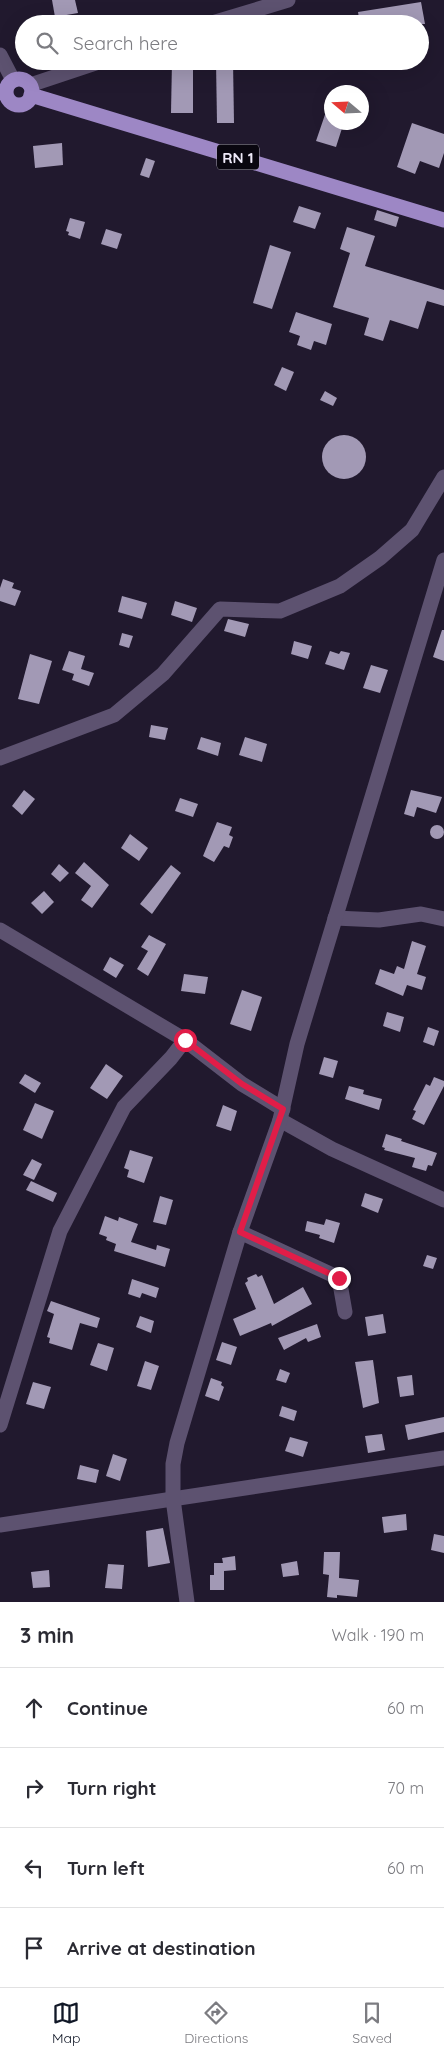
<!DOCTYPE html>
<meta charset="utf-8">
<style>
:root{--surface:#fff;--page:#f7f7f7;--text:#2b2b33;--muted:#7c7c81;--line:#e1e1e2;--accent:#111827}
body{margin:0;font-family:Quicksand,sans-serif;background:var(--page);color:var(--text)}
.compass{position:absolute;left:324px;top:85px;width:45px;height:45px;border-radius:50%;background:var(--surface);box-shadow:0 5px 20px #0002;rotate:289deg}
.stop{position:absolute;width:15px;height:15px;margin:-11px;border:4px solid #e11d48;border-radius:50%;background:#fff}
.stop.end{background:#e11d48;border-color:#fff;box-shadow:0 1px 5px #0008}
.list{margin:0;padding:0;list-style:none}
h2{display:flex;justify-content:space-between;align-items:center;height:65px;margin:0;padding:0 20px;font-size:21px}
h2 small{font-size:16px;font-weight:400;color:var(--muted)}
.list li{display:grid;grid-template-columns:32px 1fr auto;gap:15px;align-items:center;box-sizing:border-box;height:80px;padding:0 20px;border-top:1px solid var(--line)}
.list b{display:block;font-size:19px;white-space:nowrap}
.list em{font-size:16px;font-style:normal;color:var(--muted)}
.icon{flex:none;width:28px;height:28px;fill:none;stroke:currentColor;stroke-width:2;stroke-linecap:round;stroke-linejoin:round}
.map{position:relative;flex:none;width:444px;height:1602px;overflow:hidden}
.search{position:absolute;background:var(--surface);box-shadow:0 5px 20px #0002;left:15px;right:15px;top:15px;height:55px;display:flex;align-items:center;gap:12px;box-sizing:border-box;padding:0 18px;border-radius:28px;color:var(--muted);font-size:19px}
.sheet{height:385px;background:var(--surface)}
nav{display:flex;justify-content:space-around;align-items:center;box-sizing:border-box;height:70px;border-top:1px solid var(--line);background:var(--surface);font-size:14px;color:var(--muted)}
nav a{display:grid;justify-items:center;gap:2px}
nav .on{color:var(--accent)}
.map>svg:first-child{display:block}
</style>
<div class="map">
<svg width="444" height="1602" viewBox="0 0 444 1602">
<rect width="100%" height="100%" fill="#21192e"/>
<!-- building -->
<g fill="#a299b5">
<polygon points="52,0 75,0 78,13 55,17"/>
<polygon points="421,2 425,24 360,24 358,12"/>
<polygon points="172,61 193,61 193,113 171,113"/>
<polygon points="216,61 233,61 234,123 217,123"/>
<polygon points="330,100 332,122 344,122 336,147 316,141"/>
<polygon points="412,123 444,134 444,153 439,168 420,161 415,174 397,167"/>
<polygon points="62,143 63,165 35,168 33,146"/>
<polygon points="146,158 155,161 149,178 140,175"/>
<polygon points="299,206 321,213 315,229 293,222"/>
<polygon points="377,210 399,217 396,227 374,220"/>
<polygon points="70,218 85,222 80,239 68,235 69,232 66,231"/>
<polygon points="347,227 375,236 365,266 444,290 444,306 427,301 418,329 390,320 383,341 364,335 369,318 333,307 350,253 340,249"/>
<polygon points="106,229 122,234 117,249 101,244"/>
<polygon points="270,245 291,252 272,309 253,303"/>
<polygon points="296,312 332,324 326,345 314,341 311,350 297,345 300,336 289,332"/>
<polygon points="282,367 294,372 286,391 274,385"/>
<polygon points="325,391 337,398 333,406 320,400"/>
<circle cx="344" cy="457" r="22"/>
<polygon points="3,579 14,583 12,588 21,591 15,606 0,601 0,588"/>
<polygon points="122,596 147,603 142,619 118,612"/>
<polygon points="175,601 197,608 192,622 171,615"/>
<polygon points="228,619 249,624 245,637 224,631"/>
<polygon points="442,630 444,630 444,661 433,657"/>
<polygon points="122,633 133,636 129,648 119,645"/>
<polygon points="294,641 312,646 308,659 291,654"/>
<polygon points="69,651 85,656 81,669 94,673 89,686 72,680 74,674 62,670"/>
<polygon points="330,651 339,654 341,651 350,653 344,670 325,664"/>
<polygon points="30,654 52,661 39,704 18,699"/>
<polygon points="371,665 388,670 380,693 363,688"/>
<polygon points="151,725 168,728 165,740 149,737"/>
<polygon points="201,737 221,743 218,756 197,749"/>
<polygon points="245,737 267,744 262,762 239,755"/>
<polygon points="24,790 35,799 22,815 12,806"/>
<polygon points="411,790 442,797 436,813 417,807 414,817 404,814"/>
<polygon points="180,798 198,804 193,817 175,811"/>
<polygon points="217,822 232,827 229,835 233,837 229,848 224,846 214,862 203,856"/>
<circle cx="437" cy="832" r="7"/>
<polygon points="130,834 148,848 139,861 121,848"/>
<polygon points="84,862 109,885 92,908 81,900 91,886 75,873"/>
<polygon points="59,864 69,873 60,882 51,874"/>
<polygon points="171,865 181,873 152,914 140,904"/>
<polygon points="44,891 54,902 42,914 31,903"/>
<polygon points="149,935 166,944 148,976 137,969 148,951 141,947"/>
<polygon points="412,941 426,946 417,974 426,977 422,990 407,985 403,996 375,984 380,969 394,974 397,966 404,969"/>
<polygon points="110,957 124,965 116,978 103,970"/>
<polygon points="184,974 208,977 205,994 181,991"/>
<polygon points="242,990 262,997 251,1031 230,1024"/>
<polygon points="387,1012 404,1017 400,1032 383,1026"/>
<polygon points="428,1027 439,1031 434,1046 423,1042"/>
<polygon points="324,1057 338,1061 333,1078 319,1074"/>
<polygon points="106,1064 123,1076 107,1099 90,1088"/>
<polygon points="25,1074 41,1083 35,1093 19,1083"/>
<polygon points="434,1077 444,1081 444,1086 424,1125 412,1119 416,1111 413,1110 426,1084 430,1086"/>
<polygon points="349,1086 364,1090 363,1094 382,1099 379,1110 345,1099"/>
<polygon points="35,1103 54,1111 42,1139 23,1130"/>
<polygon points="223,1105 237,1111 231,1131 216,1126"/>
<polygon points="386,1134 402,1139 401,1141 437,1153 432,1166 428,1165 426,1171 412,1167 415,1158 384,1150 385,1148 382,1147"/>
<polygon points="130,1150 153,1157 144,1183 127,1177 129,1170 124,1168"/>
<polygon points="32,1159 42,1164 34,1180 23,1175"/>
<polygon points="31,1181 57,1193 53,1202 26,1190"/>
<polygon points="365,1193 383,1199 378,1213 361,1206"/>
<polygon points="160,1196 173,1200 166,1225 153,1222"/>
<polygon points="105,1216 118,1221 119,1217 138,1224 131,1242 156,1250 157,1245 170,1249 165,1267 114,1251 116,1244 106,1240 107,1237 99,1234"/>
<polygon points="326,1219 340,1223 334,1243 319,1238 320,1235 305,1231 307,1221 324,1225"/>
<polygon points="427,1255 437,1258 433,1269 423,1266"/>
<polygon points="256,1274 258,1277 262,1275 274,1304 303,1287 312,1304 272,1326 271,1323 240,1336 233,1319 256,1309 245,1283 248,1281 247,1278"/>
<polygon points="132,1279 159,1288 156,1298 142,1293 140,1298 128,1294"/>
<polygon points="51,1301 100,1318 97,1328 80,1323 72,1350 49,1343 50,1338 47,1337 54,1314 47,1311"/>
<polygon points="383,1314 386,1333 368,1336 365,1317"/>
<polygon points="140,1316 154,1321 151,1333 136,1327"/>
<polygon points="317,1324 321,1337 308,1342 306,1338 284,1350 278,1338"/>
<polygon points="222,1342 237,1347 231,1365 216,1360"/>
<polygon points="98,1343 114,1348 107,1371 90,1365"/>
<polygon points="373,1360 379,1403 363,1408 355,1362"/>
<polygon points="145,1361 159,1366 151,1390 137,1386"/>
<polygon points="280,1369 290,1373 286,1383 276,1380"/>
<polygon points="412,1375 414,1395 400,1397 397,1377"/>
<polygon points="211,1378 222,1382 221,1385 224,1387 219,1401 205,1396"/>
<polygon points="33,1382 51,1387 44,1409 26,1404"/>
<polygon points="282,1406 297,1411 294,1421 279,1416"/>
<polygon points="444,1417 444,1432 408,1440 405,1425"/>
<polygon points="382,1434 385,1450 368,1453 365,1436"/>
<polygon points="290,1437 308,1442 303,1457 285,1451"/>
<polygon points="113,1454 127,1459 120,1481 106,1476"/>
<polygon points="80,1465 99,1470 96,1483 77,1479"/>
<polygon points="406,1514 407,1530 384,1533 382,1517"/>
<polygon points="163,1528 170,1563 148,1567 146,1531"/>
<polygon points="434,1534 444,1536 444,1553 431,1550"/>
<polygon points="324,1552 340,1552 339,1578 359,1580 357,1597 337,1595 337,1598 327,1597 329,1575 323,1574"/>
<polygon points="235,1556 236,1570 224,1571 224,1590 210,1590 210,1575 214,1575 214,1563 223,1563 222,1558"/>
<polygon points="297,1561 299,1575 283,1577 281,1564"/>
<polygon points="108,1564 124,1565 122,1589 105,1588"/>
<polygon points="49,1570 50,1587 33,1588 31,1572"/>
</g>
<g fill="none" stroke-linecap="round" stroke-linejoin="round">
<!-- minor -->
<g stroke="#5d5270" stroke-width="15">
<polyline points="209,24 288,0"/>
<polyline points="0,55 13,80"/>
<polyline points="30,85 102,61"/>
<polyline points="0,758 114,715 163,674 220,609 280,611 340,586 380,558 412,530 444,477"/>
<polyline points="335,918 379,920 421,914 444,919"/>
<polyline points="0,930 185,1040 242,1084 283,1109"/>
<polyline points="280,1120 332,1149 444,1200"/>
<polyline points="240,1232 339,1278 345,1312"/>
<polyline points="0,1425 60,1231 124,1107 171,1058 185,1040"/>
<polyline points="0,1525 444,1458"/>
<polyline points="187,1602 173,1499 173,1464 177,1443 240,1232 280,1120 297,1044 444,560"/>
</g>
<!-- major -->
<g stroke="#9d87c5" stroke-width="15">
<circle cx="19" cy="92" r="13"/>
<polyline points="31,95 444,220"/>
</g>
</g>
<g fill="none" stroke-linecap="round" stroke-linejoin="round">
<!-- route -->
<polyline stroke="#e11d48" stroke-width="6" points="185,1040 242,1084 283,1109 240,1232 339,1278"/>
</g>
<g text-anchor="middle" dominant-baseline="central" stroke-width="5" stroke-linejoin="round" paint-order="stroke">
<!-- shield labels -->
<rect fill="#09060f" stroke="#a9a5b2" stroke-width="1" x="217" y="144.5" width="42" height="25" rx="4"/>
<g font-size="15" font-weight="bold" fill="#eee9f8">
<text x="238" y="157">RN 1</text>
</g>
</g>
</svg>
<svg class="compass" viewBox="-18 -18 36 36"><path d="M0-13l5 13h-10z" fill="#e53935"/><path d="M0 13l5-13h-10z" fill="#7c7c81"/></svg>
<div class="stop" style="left:185px;top:1040px"></div>
<div class="stop end" style="left:339px;top:1278px"></div>
<div class="search"><svg class="icon" aria-label="search" viewBox="0 0 24 24"><circle cx="10" cy="10" r="6"/><path d="M15 15l6 6"/></svg>Search here</div>
</div>
<section class="sheet">
<h2>3 min<small>Walk · 190 m</small></h2>
<ul class="list">
<li><svg class="icon" aria-label="ahead" viewBox="0 0 24 24"><path d="M12 20V5M6 11l6-6 6 6"/></svg><div><b>Continue</b></div><em>60 m</em></li>
<li><svg class="icon" aria-label="right" viewBox="0 0 24 24"><path d="M7 20v-9h11M14 6l5 5-5 5"/></svg><div><b>Turn right</b></div><em>70 m</em></li>
<li><svg class="icon" aria-label="left" viewBox="0 0 24 24"><path d="M17 20v-9H6M10 6l-5 5 5 5"/></svg><div><b>Turn left</b></div><em>60 m</em></li>
<li><svg class="icon" aria-label="arrive" viewBox="0 0 24 24"><path d="M6 21V4h12l-3 4 3 4H6"/></svg><div><b>Arrive at destination</b></div></li>
</ul>
</section>
<nav>
<a class="on"><svg class="icon" aria-label="map" viewBox="0 0 24 24"><path d="M3 6l6-2 6 2 6-2v14l-6 2-6-2-6 2zM9 4v14M15 6v14"/></svg>Map</a>
<a><svg class="icon" aria-label="directions" viewBox="0 0 24 24"><path d="M12 3l9 9-9 9-9-9zM9 14v-3h6M13 9l2 2-2 2"/></svg>Directions</a>
<a><svg class="icon" aria-label="saved" viewBox="0 0 24 24"><path d="M7 4h10v16l-5-4-5 4z"/></svg>Saved</a>
</nav>
